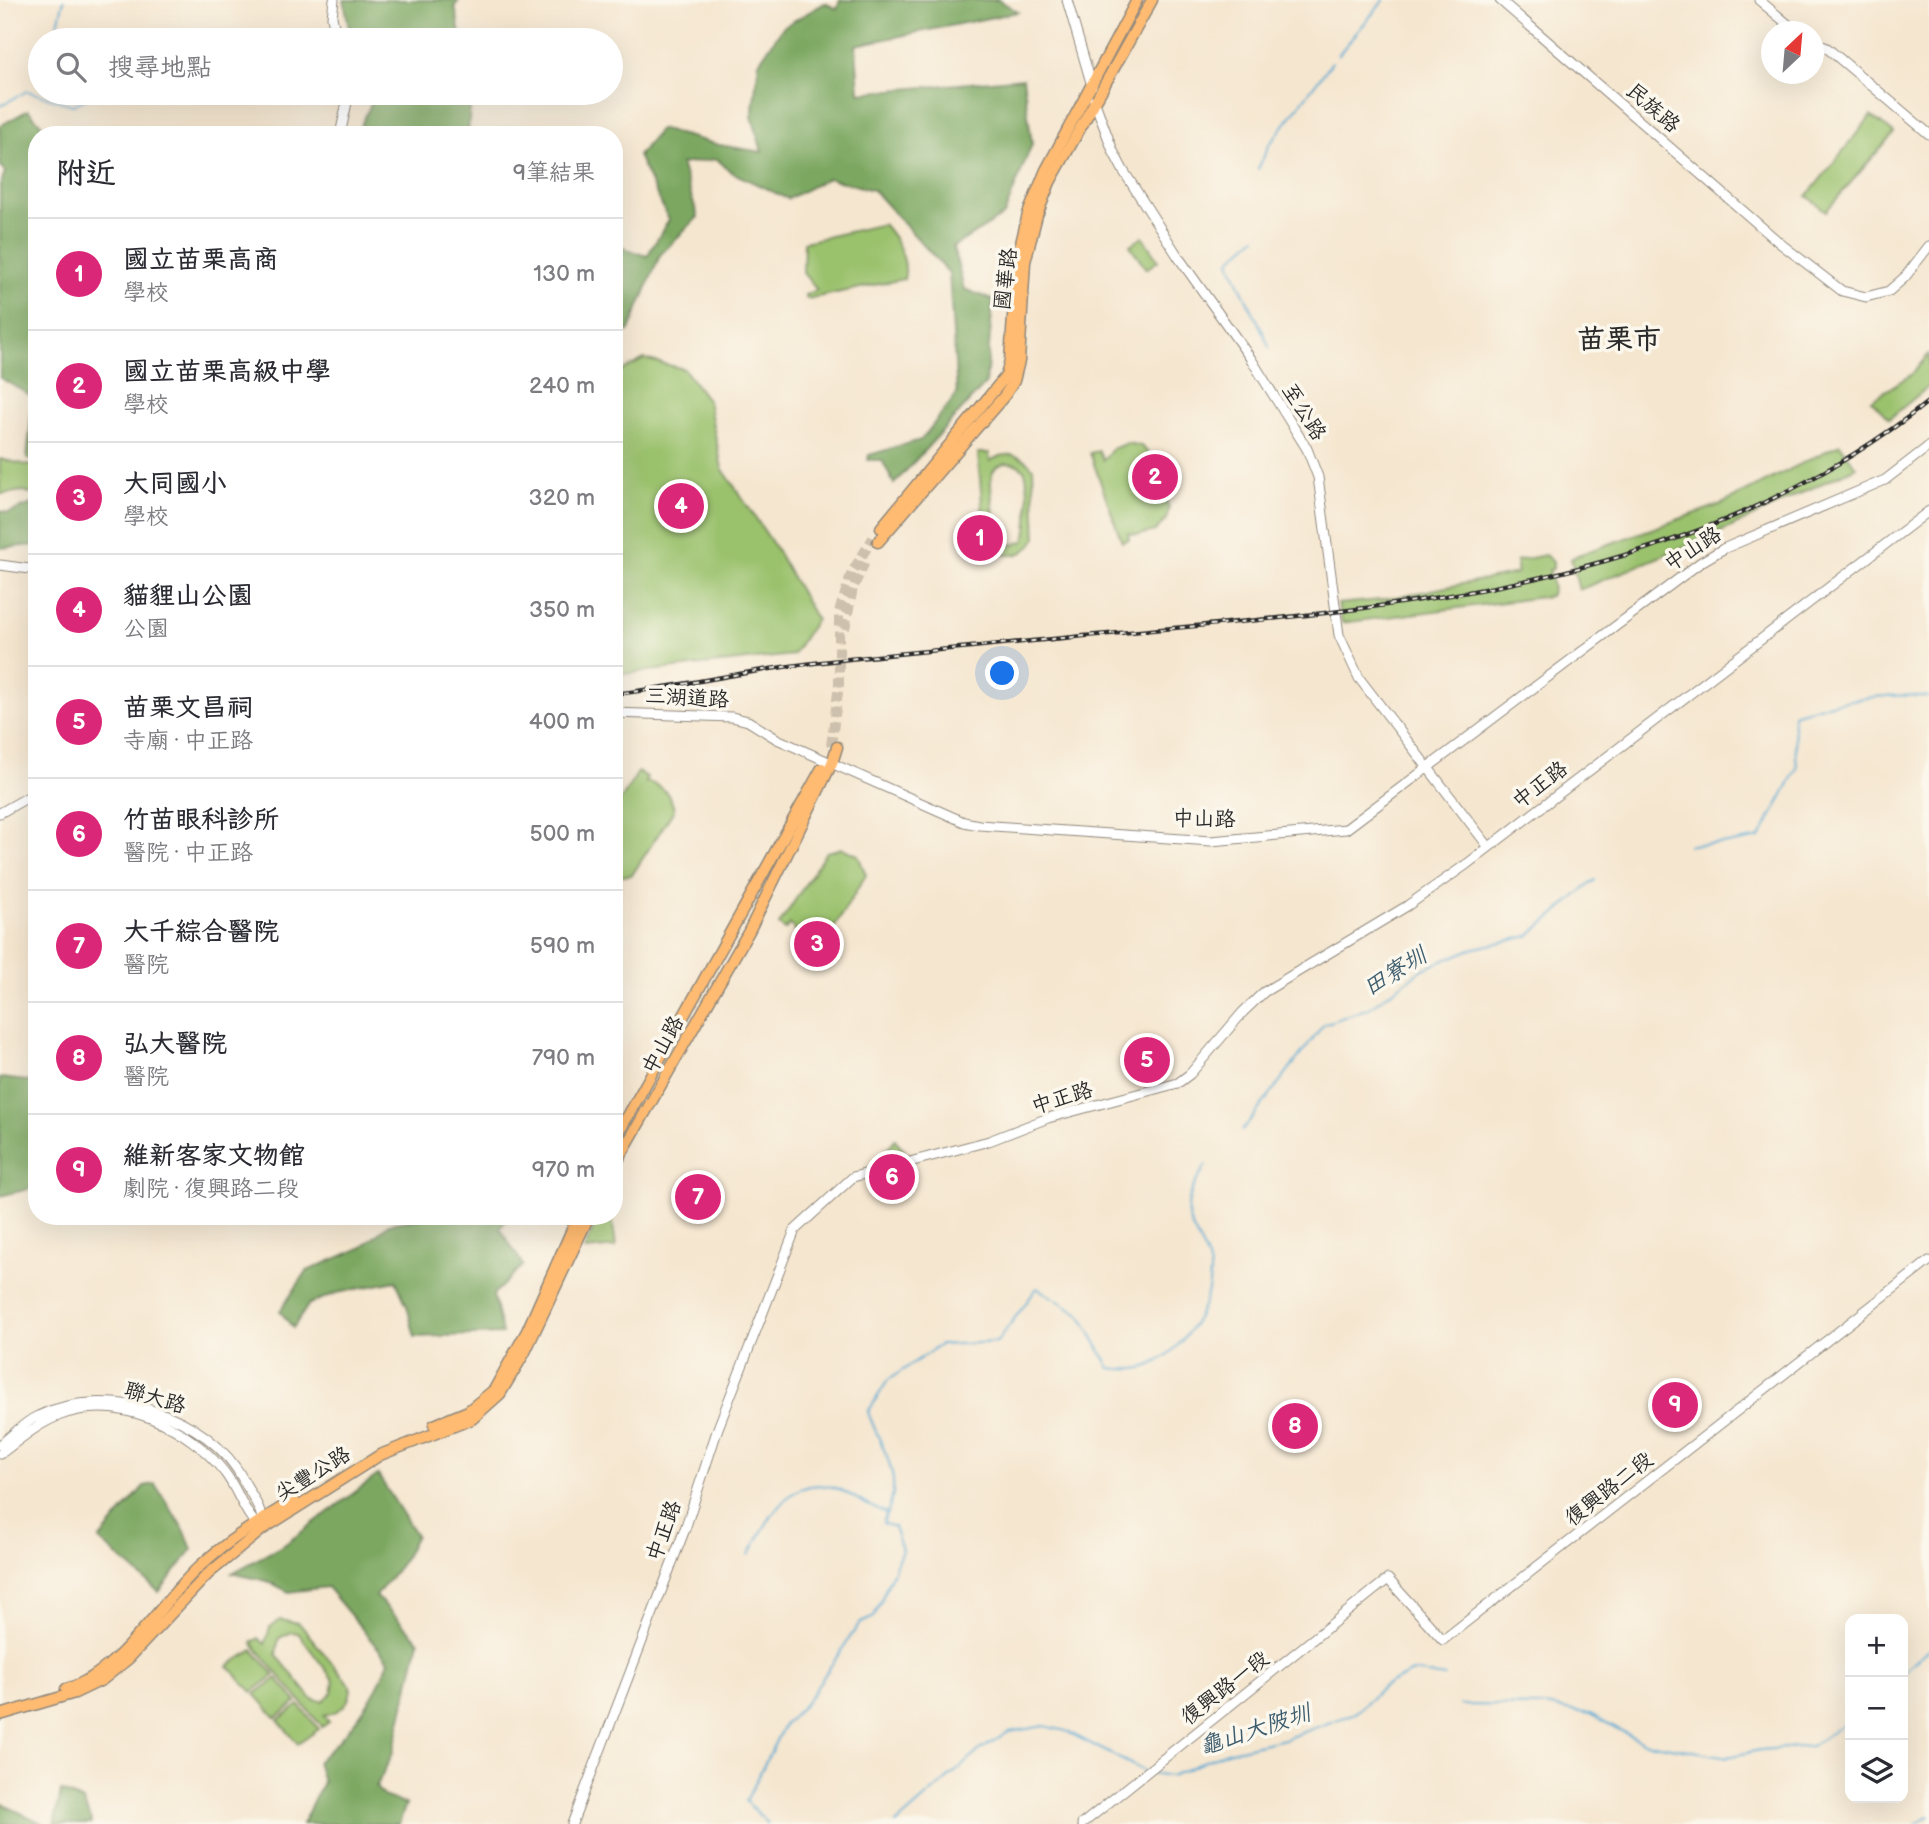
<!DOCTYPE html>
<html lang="zh-TW">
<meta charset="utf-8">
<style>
:root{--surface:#fff;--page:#f2f2f3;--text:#2b2b33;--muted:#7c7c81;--line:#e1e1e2;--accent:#db2777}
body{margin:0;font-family:"Balsamiq Sans","LXGW WenKai TC",sans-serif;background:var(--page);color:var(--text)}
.controls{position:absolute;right:21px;bottom:21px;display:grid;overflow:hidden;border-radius:14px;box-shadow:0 7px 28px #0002}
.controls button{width:63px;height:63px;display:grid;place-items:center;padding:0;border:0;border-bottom:2px solid var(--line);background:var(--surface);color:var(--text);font:35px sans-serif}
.compass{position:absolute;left:1761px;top:21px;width:63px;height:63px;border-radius:50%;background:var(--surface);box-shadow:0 7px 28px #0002;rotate:26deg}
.you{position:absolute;left:1003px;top:674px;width:24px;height:24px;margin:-18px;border:5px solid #fff;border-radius:50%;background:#1a73e8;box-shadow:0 0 0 10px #1a73e833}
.badge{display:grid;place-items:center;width:46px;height:46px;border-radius:50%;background:var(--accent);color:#fff;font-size:23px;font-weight:700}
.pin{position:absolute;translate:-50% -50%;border:4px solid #fff;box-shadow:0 2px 7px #0006}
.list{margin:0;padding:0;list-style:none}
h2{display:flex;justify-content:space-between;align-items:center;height:91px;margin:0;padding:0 28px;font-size:30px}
h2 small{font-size:23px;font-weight:400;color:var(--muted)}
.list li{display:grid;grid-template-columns:46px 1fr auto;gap:21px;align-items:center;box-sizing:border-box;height:112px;padding:0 28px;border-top:2px solid var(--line)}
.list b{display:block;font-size:26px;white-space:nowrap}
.list p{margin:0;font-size:23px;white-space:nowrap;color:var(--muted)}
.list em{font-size:23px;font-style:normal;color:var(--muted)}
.icon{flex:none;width:38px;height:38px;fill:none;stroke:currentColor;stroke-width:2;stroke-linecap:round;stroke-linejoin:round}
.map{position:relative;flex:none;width:1929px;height:1824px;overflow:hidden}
.search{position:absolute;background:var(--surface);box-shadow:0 7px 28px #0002;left:28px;top:28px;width:595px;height:77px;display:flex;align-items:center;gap:18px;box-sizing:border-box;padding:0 24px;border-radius:38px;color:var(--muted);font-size:26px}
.panel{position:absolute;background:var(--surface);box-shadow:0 7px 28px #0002;left:28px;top:126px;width:595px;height:1099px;border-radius:28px}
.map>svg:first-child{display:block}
</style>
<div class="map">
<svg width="1929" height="1824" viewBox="0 0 1929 1824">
<rect width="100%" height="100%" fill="#fbf7ec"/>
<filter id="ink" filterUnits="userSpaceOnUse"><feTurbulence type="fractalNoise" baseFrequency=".0143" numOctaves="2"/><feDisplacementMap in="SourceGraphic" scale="14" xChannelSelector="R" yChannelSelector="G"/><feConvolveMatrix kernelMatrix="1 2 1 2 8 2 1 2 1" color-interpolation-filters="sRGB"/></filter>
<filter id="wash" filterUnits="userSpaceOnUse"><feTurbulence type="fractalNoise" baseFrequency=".00686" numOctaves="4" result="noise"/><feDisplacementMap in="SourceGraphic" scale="28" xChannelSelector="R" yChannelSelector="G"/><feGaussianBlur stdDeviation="1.57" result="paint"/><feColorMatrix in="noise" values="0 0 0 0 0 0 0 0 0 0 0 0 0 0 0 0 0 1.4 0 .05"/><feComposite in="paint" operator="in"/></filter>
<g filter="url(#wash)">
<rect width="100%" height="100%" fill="#f5e6cf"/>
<!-- green -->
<g fill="#9ac16c" stroke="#62764c" stroke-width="2" fill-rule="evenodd">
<polygon points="1871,116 1894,133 1826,211 1807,196"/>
<path d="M883 224C896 238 909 260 904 279L807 299 805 295 817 290 803 273 804 242Z"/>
<polygon points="1143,237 1158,261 1146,269 1130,245"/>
<polygon points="1929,354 1929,386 1889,419 1871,400 1912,374"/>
<polygon points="644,359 684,369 708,401 722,468 773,544 816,619 793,655 614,675 614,375"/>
<polygon points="1127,443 1141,446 1151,455 1169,509 1166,520 1155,531 1139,535 1128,533 1129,539 1122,542 1090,453 1099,451 1103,460 1112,449"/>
<polygon points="1840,444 1856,467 1725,530 1579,590 1571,559 1578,555 1722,504"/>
<path d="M978 453H989L990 461C1006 451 1022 453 1033 468L1036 539C1026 555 1011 559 995 551V557H986ZM1005 463C1013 463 1021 464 1025 472 1029 484 1030 531 1024 541L1013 545 1002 541C995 532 989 484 992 474 994 467 1000 465 1005 463Z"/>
<polygon points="0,459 37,467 37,496 24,491 0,494"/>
<polygon points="1545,555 1553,562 1553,569 1549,570 1553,588 1550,596 1342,623 1338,604 1381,600 1518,573 1516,561"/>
<path d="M638 772 647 777 645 782C662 784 671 794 674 810L632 875 615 877 614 811Z"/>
<polygon points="842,848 858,855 866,875 818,954 810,951 816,940 800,937 790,924 785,930 779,925 826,852"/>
<polygon points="895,1139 911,1159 869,1172"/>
<polygon points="599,1216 612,1216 616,1247 584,1250"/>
<path d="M280 1620 299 1623 351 1686C351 1704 341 1712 324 1715L329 1722 322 1727 252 1643 258 1638 265 1644 270 1627ZM292 1632 298 1633 334 1681 332 1693 323 1701 312 1699 276 1654 279 1638Z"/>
<polygon points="253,1650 275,1675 252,1692 228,1666"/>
<polygon points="277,1678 297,1702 276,1718 255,1694"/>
<polygon points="299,1705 319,1729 298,1744 278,1720"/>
</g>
<!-- forest -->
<g fill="#7ba760" stroke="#536946" stroke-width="2">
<polygon points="344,0 459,0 455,6 461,40 351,40"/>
<polygon points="840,0 999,0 1018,12 856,45 859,93 1023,78 1032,144 1004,215 953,247 964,289 993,300 986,383 894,484 882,460 868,460 869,455 921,440 957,394 949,273 873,190 828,178 788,199 731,172 717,159 681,164 698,217 660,255 629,331 614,337 614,245 647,256 669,220 638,156 660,129 719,145 762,152 752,116 759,62 783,27 825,3 837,9"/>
<polygon points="372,93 471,93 468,135 356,135 374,98"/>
<polygon points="28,110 51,135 37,135 37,461 27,459 33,397 0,378 0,185 5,172 0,164 0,126"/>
<polygon points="37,502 37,545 0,548 0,511 9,513"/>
<polygon points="0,1078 37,1082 37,1187 0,1196"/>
<polygon points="434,1216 510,1216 500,1228 523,1265 493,1295 502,1334 415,1337 407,1306 396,1281 337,1293 309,1304 293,1328 280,1311 307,1271 363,1247 389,1224"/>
<path d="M378 1475 416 1535 403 1561 376 1596 419 1641 393 1753 376 1787 383 1796 406 1804 399 1824H302L323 1782 317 1762C348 1733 374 1702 389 1661L327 1587 289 1592 267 1581 232 1573 284 1545Z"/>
<polygon points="155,1484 186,1533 192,1550 159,1592 99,1540 144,1486"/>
<polygon points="61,1791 83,1801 92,1824 54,1824"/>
<polygon points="0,1803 44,1824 0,1824"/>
</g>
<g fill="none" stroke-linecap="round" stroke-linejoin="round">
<!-- stream -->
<g stroke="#57a8d2" stroke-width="2">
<polyline points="54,40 64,0"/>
<polyline points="1338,55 1384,0"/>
<polyline points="0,106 27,91 73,105 88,98 83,93"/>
<polyline points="1258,169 1269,145 1332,62"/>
<path d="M1256 237 1230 260C1239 291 1258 316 1269 347"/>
<path d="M1689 845 1732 843 1760 838 1797 768 1793 714C1836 701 1884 692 1929 697"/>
<polyline points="1242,1131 1324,1024 1369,1008 1423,969 1471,949 1529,936 1595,880"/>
<path d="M749 1555C768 1521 789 1471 838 1489 855 1496 869 1508 887 1513 905 1475 880 1447 868 1412L888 1380 940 1345 997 1342 1037 1288 1080 1314 1110 1368C1124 1370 1140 1371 1153 1364 1184 1349 1211 1305 1210 1270 1209 1251 1191 1233 1188 1215 1186 1196 1197 1180 1206 1165"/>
<polyline points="1903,1673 1929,1649"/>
<polyline points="1460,1705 1545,1706 1590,1714 1642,1742 1728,1757 1760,1750 1812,1746 1850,1719"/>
<polyline points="1150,1773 1171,1776 1226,1752 1285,1739 1355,1713 1384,1686 1413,1672 1445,1677"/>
<polyline points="768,1824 746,1801 784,1725 805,1704 859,1624 874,1617 902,1550 894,1527 883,1523 886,1514"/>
<polyline points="896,1824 980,1750 1009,1732 1044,1726 1066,1731 1144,1771"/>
<polyline points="1916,1824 1929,1816"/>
</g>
</g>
</g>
<g filter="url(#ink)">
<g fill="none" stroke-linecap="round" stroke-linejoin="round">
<!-- major-tunnel -->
<g stroke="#cdc1ae" stroke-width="10" stroke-dasharray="10 5" stroke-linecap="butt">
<polyline points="845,629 853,588 865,562"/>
<polyline points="831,746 839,685 839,612 852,572 873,538"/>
</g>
<defs>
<g id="minor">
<polyline points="334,0 332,17 337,40"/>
<polyline points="1067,0 1092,86"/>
<polyline points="1500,0 1781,244 1842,291 1866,297 1889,291 1905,277 1929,246"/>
<polyline points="1759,0 1797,32"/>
<polyline points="1814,42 1827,48 1929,134"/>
<polyline points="1094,100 1113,151 1123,170 1179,258 1251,359 1307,449 1318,477 1339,635 1359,678 1488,846"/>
<polyline points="340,135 349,93"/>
<polyline points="0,565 37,570"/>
<polyline points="614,713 732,717 748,721 777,739 964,822 979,825 1211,841 1346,829 1701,562 1723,549 1885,480 1929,446"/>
<polyline points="0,813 37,792"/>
<path d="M0 1445C12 1436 24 1422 38 1416 105 1383 209 1413 244 1481 252 1496 264 1512 263 1529 246 1520 238 1489 225 1473 189 1426 117 1392 58 1416 36 1425 19 1440 0 1454"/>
<polyline points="572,1824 685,1529 718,1428 795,1230 853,1177 989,1141 1048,1118 1178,1083 1190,1074 1243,1012 1264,992 1407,906 1467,864 1929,511"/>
<polyline points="1082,1824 1388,1579 1443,1640 1929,1261"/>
</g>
<g id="major">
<polyline points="881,528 1006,376 1010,360 1017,260 1028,214 1046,170 1137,0"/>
<polyline points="878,542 1005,395 1014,381 1019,361 1025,262 1037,215 1050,182 1152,0"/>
<polyline points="614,1141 822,768"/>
<polyline points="614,1167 749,931 832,763 837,747"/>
<polyline points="434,1425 468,1411 494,1390 527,1331 578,1216"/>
<path d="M66 1689C119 1675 161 1601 201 1565 229 1539 262 1520 294 1500"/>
<polyline points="0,1715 75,1693 102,1680 128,1659 208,1574 263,1529 380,1455 472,1419 500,1394 524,1354 589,1216"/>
</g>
</defs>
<!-- minor casing -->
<use href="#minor" stroke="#90887d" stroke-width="11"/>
<!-- major casing -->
<use href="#major" stroke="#90887d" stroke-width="13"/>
<!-- minor -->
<use href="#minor" stroke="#fff" stroke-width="9"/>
<!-- major -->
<use href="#major" stroke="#ffbb71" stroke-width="10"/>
<defs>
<path id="rail" d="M614 694C671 688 727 675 783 667 863 656 943 650 1022 642 1334 611 1672 606 1929 401"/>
</defs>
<!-- rail casing -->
<use href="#rail" stroke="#2b2b2b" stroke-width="4.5"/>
<!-- rail -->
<use href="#rail" stroke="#fbf7ec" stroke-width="2" stroke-dasharray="5" stroke-linecap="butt"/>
</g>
</g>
<g text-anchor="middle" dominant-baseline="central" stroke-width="7" stroke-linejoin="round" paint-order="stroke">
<!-- street labels -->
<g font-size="21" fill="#2b2b2b" stroke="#fbf7ec">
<text transform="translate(1653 108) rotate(41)">民族路</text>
<text transform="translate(1006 279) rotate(-83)">國華路</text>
<text transform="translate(1304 412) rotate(58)">至公路</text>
<text transform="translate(1693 549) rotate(-33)">中山路</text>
<text transform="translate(687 698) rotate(3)">三湖道路</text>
<text transform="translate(1540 785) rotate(-37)">中正路</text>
<text transform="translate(1204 819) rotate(1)">中山路</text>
<text transform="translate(663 1045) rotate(-61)">中山路</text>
<text transform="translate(1062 1098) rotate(-17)">中正路</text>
<text transform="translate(155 1398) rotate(16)">聯大路</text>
<text transform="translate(313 1474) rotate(-32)">尖豐公路</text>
<text transform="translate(1609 1489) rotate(-38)">復興路二段</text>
<text transform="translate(664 1531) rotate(-70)">中正路</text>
<text transform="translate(1225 1688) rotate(-38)">復興路一段</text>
</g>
<!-- water labels -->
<g font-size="23" font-style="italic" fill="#3d5d6e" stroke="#fbf7ec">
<text transform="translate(1395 972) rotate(-32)">田寮圳</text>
<text transform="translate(1255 1730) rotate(-18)">龜山大陂圳</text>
</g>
<!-- district labels -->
<g font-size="28" font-weight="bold" fill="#2b2b2b" stroke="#fbf7ec">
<text x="1619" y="339">苗栗市</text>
</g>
</g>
</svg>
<div class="controls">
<button>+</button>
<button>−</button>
<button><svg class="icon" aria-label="layers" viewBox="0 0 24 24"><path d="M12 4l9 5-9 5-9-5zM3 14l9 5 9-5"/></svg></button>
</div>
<svg class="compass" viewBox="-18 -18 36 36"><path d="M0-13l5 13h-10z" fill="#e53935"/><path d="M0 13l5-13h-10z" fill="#7c7c81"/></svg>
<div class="you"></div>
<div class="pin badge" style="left:980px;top:538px">1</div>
<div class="pin badge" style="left:1155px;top:477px">2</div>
<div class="pin badge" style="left:817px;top:944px">3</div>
<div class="pin badge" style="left:681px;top:506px">4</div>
<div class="pin badge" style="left:1147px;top:1060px">5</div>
<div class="pin badge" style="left:892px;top:1177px">6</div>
<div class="pin badge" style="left:698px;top:1197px">7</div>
<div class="pin badge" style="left:1295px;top:1426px">8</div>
<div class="pin badge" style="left:1675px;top:1405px">9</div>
<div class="search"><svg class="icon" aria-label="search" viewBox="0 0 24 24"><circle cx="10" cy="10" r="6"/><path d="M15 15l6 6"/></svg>搜尋地點</div>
<section class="panel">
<h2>附近<small>9筆結果</small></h2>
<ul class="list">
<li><span class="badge">1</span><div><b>國立苗栗高商</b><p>學校</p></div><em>130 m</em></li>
<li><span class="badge">2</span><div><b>國立苗栗高級中學</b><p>學校</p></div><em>240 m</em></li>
<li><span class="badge">3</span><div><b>大同國小</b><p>學校</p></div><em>320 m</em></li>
<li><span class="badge">4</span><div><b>貓貍山公園</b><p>公園</p></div><em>350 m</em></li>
<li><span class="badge">5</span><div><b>苗栗文昌祠</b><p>寺廟 · 中正路</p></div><em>400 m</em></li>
<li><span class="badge">6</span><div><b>竹苗眼科診所</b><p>醫院 · 中正路</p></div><em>500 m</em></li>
<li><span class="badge">7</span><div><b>大千綜合醫院</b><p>醫院</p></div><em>590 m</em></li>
<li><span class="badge">8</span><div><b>弘大醫院</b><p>醫院</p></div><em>790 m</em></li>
<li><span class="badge">9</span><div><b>維新客家文物館</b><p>劇院 · 復興路二段</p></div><em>970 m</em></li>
</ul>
</section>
</div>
